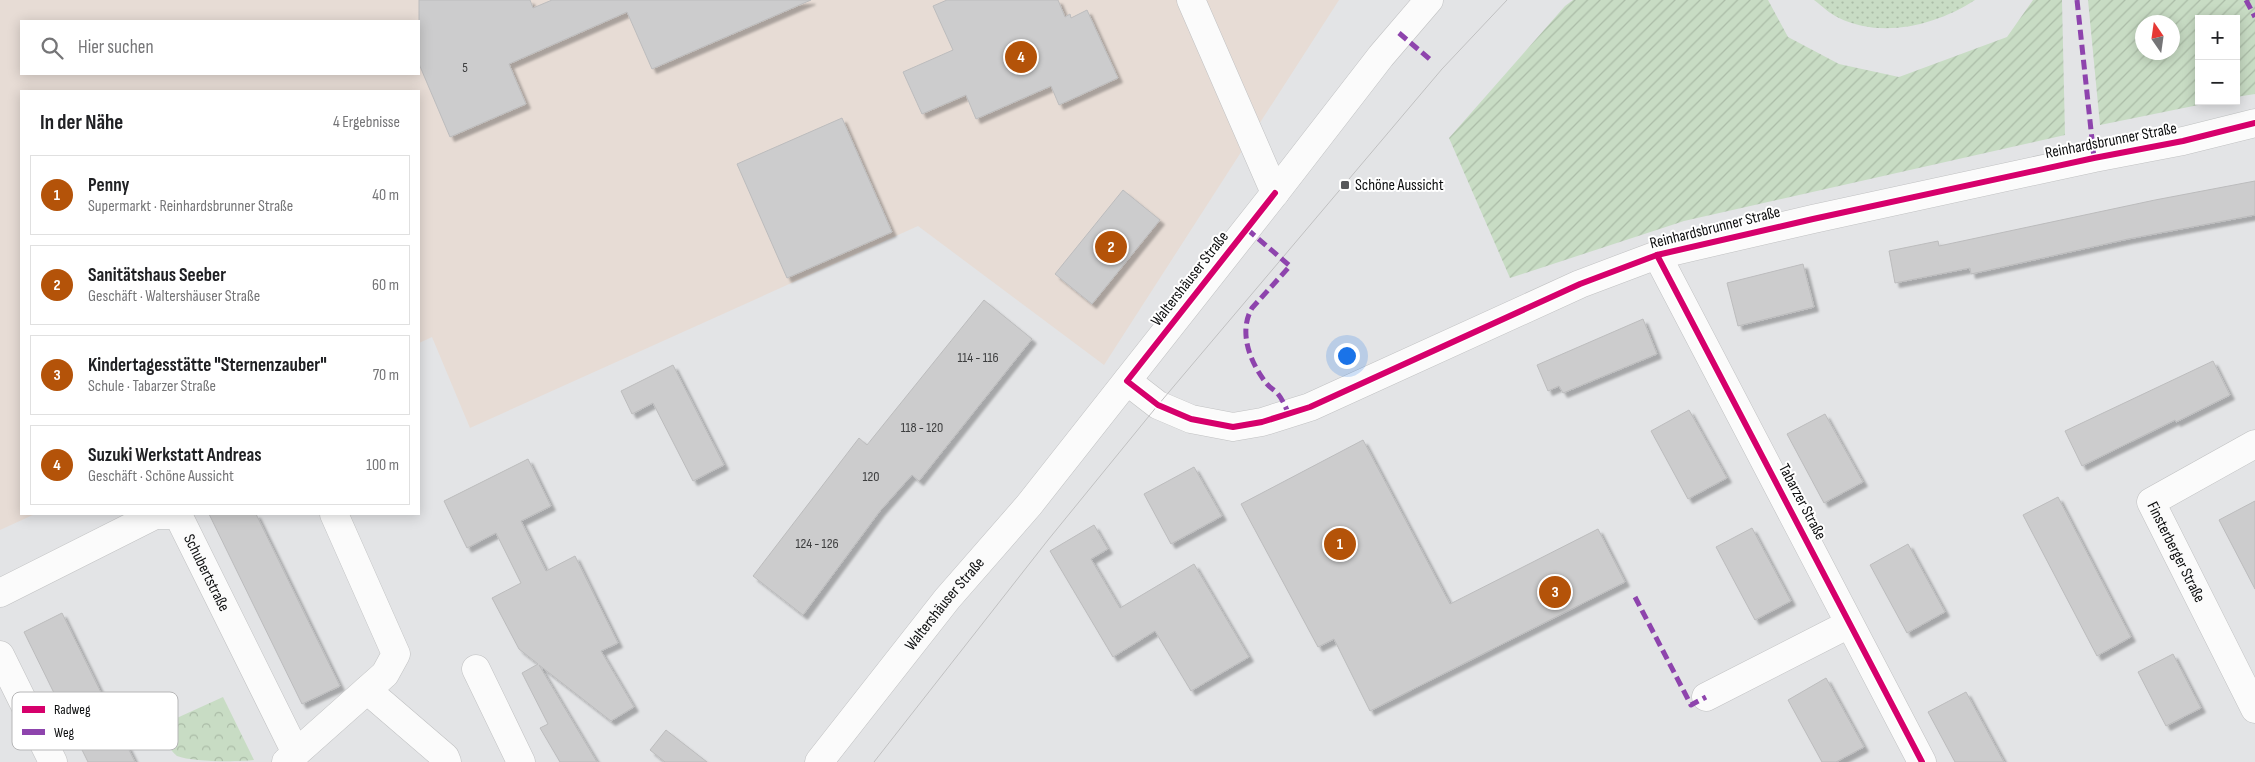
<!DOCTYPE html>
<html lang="de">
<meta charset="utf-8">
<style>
:root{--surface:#fff;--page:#f2f2f2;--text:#202124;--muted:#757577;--line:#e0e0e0;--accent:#b45309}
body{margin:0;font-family:"Sofia Sans Condensed",sans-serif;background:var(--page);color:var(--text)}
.controls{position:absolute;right:15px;top:15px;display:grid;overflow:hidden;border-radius:0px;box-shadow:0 2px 12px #0003}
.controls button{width:45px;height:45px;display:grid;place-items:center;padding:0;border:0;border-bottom:1px solid var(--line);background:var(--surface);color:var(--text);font:25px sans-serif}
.compass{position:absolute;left:2135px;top:15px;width:45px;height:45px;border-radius:50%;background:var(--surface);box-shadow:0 2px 12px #0003;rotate:347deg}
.you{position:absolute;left:1346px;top:355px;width:18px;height:18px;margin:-12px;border:4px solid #fff;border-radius:50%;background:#1a73e8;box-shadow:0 0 0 8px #1a73e833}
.badge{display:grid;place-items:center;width:32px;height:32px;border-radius:50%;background:var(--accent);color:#fff;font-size:16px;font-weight:700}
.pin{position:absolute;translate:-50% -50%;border:2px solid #fff;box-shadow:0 1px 5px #0006}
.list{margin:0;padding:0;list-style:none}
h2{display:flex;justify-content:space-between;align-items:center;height:65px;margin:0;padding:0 20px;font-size:21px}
h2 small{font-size:16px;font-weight:400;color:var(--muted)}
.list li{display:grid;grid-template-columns:32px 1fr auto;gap:15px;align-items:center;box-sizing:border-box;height:80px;margin:0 10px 10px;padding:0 10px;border:1px solid var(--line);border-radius:0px}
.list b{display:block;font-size:19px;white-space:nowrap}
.list p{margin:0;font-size:16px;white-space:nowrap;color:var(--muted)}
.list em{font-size:16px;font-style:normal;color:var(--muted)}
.icon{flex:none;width:28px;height:28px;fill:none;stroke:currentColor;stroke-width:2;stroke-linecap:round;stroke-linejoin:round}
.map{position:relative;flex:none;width:2255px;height:762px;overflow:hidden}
.search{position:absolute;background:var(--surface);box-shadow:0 2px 12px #0003;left:20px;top:20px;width:400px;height:55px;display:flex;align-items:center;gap:12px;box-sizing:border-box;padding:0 18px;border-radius:0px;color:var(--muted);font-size:19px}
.panel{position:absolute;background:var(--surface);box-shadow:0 2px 12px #0003;left:20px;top:90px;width:400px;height:425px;border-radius:0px}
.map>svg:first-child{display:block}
</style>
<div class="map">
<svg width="2255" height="762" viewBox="0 0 2255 762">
<defs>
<pattern id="grass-dots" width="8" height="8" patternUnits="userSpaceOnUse" patternTransform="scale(1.25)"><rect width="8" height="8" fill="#c8dcc4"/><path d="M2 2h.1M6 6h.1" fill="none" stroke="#abbca7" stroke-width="1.8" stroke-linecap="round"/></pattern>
<pattern id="park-crowns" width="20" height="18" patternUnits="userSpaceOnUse" patternTransform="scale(1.25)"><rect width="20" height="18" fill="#c8dcc4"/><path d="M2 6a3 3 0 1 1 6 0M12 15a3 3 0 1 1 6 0" fill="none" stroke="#abbca7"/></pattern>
<pattern id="garden-furrows" width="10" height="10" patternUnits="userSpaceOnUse" patternTransform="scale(1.25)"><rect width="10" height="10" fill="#c8dcc4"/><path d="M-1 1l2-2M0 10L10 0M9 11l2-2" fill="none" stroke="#abbca7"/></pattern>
<filter id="shadow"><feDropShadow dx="4.5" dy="4.5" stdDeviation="1" flood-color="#0004"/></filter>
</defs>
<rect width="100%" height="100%" fill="#e3e4e6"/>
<!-- commercial -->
<path fill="#e7dcd5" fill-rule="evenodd" d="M0 0H1339L1104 365 918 226 470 428 432 337 419 343V91H21V514H35L0 530ZM21 21H419V74H21Z"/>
<!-- grass -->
<path fill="url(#grass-dots)" d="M1814 0H1975C1937 25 1882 39 1839 18 1830 14 1822 6 1814 0Z"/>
<!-- park -->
<path fill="url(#park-crowns)" d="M223 697 254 760C236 762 192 762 177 756 169 750 162 735 157 727Z"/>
<!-- garden -->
<g fill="url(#garden-furrows)" fill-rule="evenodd">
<polygon points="1573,0 1768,0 1788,37 1839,64 1899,77 2007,37 2033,0 2062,0 2065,135 1684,221 1510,278 1449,138 1565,6"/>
<path d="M2088 0H2255V94L2236 97V19H2199V101H2218L2100 125ZM2142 22H2172V52H2142Z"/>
</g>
<!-- building -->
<g fill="#cccccd" stroke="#bcbcbd" filter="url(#shadow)">
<polygon points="419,0 530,0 533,8 552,0 811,0 652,69 627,12 509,64 526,104 450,137 419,64"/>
<polygon points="947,0 1058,0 1065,17 1070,14 1071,18 1087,10 1118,78 1059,105 1051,86 976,119 966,95 922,114 903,72 953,50 933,6"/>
<polygon points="842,118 892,232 787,278 737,164"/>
<polygon points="2255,181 2255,215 2128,239 1971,274 1970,268 1895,283 1889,251 1938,241 1939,246 2155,200"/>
<polygon points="1123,190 1160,220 1092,304 1055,274"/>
<polygon points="1803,264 1814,307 1738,326 1727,283"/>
<polygon points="984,300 1032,339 919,481 912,475 880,511 803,615 753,576 859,438 867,445"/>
<polygon points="1643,319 1657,354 1563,393 1559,386 1548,391 1537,365"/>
<polygon points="2213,361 2230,395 2176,422 2175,420 2082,466 2065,431"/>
<polygon points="673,365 724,465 693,481 653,403 632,414 621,391"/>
<polygon points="1689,410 1727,478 1688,499 1651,431"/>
<polygon points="1825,414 1863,482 1824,503 1787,434"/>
<polygon points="1363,440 1450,604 1598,529 1625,582 1370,711 1334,639 1318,647 1241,504"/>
<polygon points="528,459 551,506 521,521 546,571 575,556 618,643 601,651 634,707 611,721 539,665 597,762 560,762 540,728 548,724 522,673 538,664 519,649 492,598 521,583 496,533 467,548 444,501"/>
<polygon points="1194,467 1222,516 1171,544 1144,494"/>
<polygon points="2058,497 2131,637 2097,656 2023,515"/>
<polygon points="2255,501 2255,589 2219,520"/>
<polygon points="209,514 256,514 340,686 302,704"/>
<polygon points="1094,525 1108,549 1091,559 1120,608 1194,564 1249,657 1191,691 1155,631 1113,657 1050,551"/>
<polygon points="1752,528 1791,601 1755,620 1716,547"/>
<polygon points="1908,544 1945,612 1907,633 1870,565"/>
<polygon points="62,613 135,762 88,762 24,632"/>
<polygon points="2173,654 2201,708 2166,726 2138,672"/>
<polygon points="1826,678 1864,747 1836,762 1822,762 1788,700"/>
<polygon points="1966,692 2004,762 1955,762 1928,712"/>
<polygon points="666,730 680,741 707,762 665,762 650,750"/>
</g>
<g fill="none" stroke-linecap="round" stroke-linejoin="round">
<defs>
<g id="street">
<polyline points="1191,0 1275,193"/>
<polyline points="1657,255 1922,762"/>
<path id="s1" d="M2255 444 2151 502 2255 709"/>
<path id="s2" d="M0 593 155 515H178L296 753"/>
<polyline points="0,655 53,762"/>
<polyline points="476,669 521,762"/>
<polyline points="367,690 445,757 447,762"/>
<polyline points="1706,697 1849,624"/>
<polyline points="286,762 385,674 396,654 334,514"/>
</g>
<g id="secondary">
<polyline points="1127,381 1158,405 1191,419 1233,427 1262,422 1310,407 1580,284 1657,255 1813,219 2094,158 2183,141 2255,123"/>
<path id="s3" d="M819 762 947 599 1029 505 1275 193 1381 56 1429 0"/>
</g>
</defs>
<!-- street casing -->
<use href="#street" stroke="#c0c1c2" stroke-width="29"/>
<!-- secondary casing -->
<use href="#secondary" stroke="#c0c1c2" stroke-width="29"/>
<!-- street -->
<use href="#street" stroke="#fbfbfb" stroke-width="28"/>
<!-- secondary -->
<use href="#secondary" stroke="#fbfbfb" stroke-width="28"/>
<!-- tram -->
<polyline stroke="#c0c0c1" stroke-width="1" points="874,762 1048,540 1158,405 1442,69 1507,0"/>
<!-- quiet -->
<g stroke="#8e44ad" stroke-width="5" stroke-dasharray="10 5" stroke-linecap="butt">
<polyline points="2077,0 2094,158"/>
<polyline points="2246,0 2255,17"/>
<polyline points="1399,33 1433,62"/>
<path d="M1247 229 1290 266 1252 308C1238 332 1250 363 1267 384 1270 388 1275 390 1278 394 1283 400 1286 408 1289 415"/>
<polyline points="1635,597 1691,705 1706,697"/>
</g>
<defs>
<g id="cycleway">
<polyline points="1275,193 1127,381 1158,405 1191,419 1233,427 1262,422 1310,407 1580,284 1657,255 1813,219 2094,158 2183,141 2255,123"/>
<polyline points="1657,255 1922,762"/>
</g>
</defs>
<!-- cycleway casing -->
<use href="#cycleway" stroke="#fff" stroke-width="9"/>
<!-- cycleway -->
<use href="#cycleway" stroke="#d6006c" stroke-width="6"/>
</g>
<!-- markers -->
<rect fill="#57585a" stroke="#fff" stroke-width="2" x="1340" y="180" width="10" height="10" rx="2.5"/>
<g text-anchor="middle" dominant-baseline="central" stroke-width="4" stroke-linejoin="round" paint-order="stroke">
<!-- number labels -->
<g font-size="14" fill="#3c3d3e">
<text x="465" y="67">5</text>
<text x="978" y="357">114 - 116</text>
<text x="922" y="427">118 - 120</text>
<text x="871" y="476">120</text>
<text x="817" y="543">124 - 126</text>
</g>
<!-- street labels -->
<g font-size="16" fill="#0c0d0e" stroke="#fff">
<text transform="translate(2111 141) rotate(-11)">Reinhardsbrunner Straße</text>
<text transform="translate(1715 228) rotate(-14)">Reinhardsbrunner Straße</text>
<text transform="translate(1190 279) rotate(-52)">Waltershäuser Straße</text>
<text transform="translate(1802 502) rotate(62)">Tabarzer Straße</text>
<text stroke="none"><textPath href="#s1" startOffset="175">Finsterberger Straße</textPath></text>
<text stroke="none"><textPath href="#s2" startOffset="261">Schubertstraße</textPath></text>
<text stroke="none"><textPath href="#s3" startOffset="202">Waltershäuser Straße</textPath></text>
</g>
<!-- poi labels -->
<g font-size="16" fill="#0c0d0e" stroke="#fff" text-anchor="start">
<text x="1355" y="185">Schöne Aussicht</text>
</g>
</g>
<!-- legend -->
<rect x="12" y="692" width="166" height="58" rx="8" fill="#fff" stroke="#b6b6b7" stroke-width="1"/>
<rect x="22" y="706" width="23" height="7" fill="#d6006c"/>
<rect x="22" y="729" width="23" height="6" fill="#8e44ad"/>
<g font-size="14" fill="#0c0d0e">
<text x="54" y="714">Radweg</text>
<text x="54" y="737">Weg</text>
</g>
</svg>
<div class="controls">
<button>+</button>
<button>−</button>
</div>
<svg class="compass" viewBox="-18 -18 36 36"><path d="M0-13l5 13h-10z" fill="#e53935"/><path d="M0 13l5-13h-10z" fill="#757577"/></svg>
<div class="you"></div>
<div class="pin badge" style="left:1340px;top:544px">1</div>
<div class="pin badge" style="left:1111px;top:247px">2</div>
<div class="pin badge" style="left:1555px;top:592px">3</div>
<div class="pin badge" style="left:1021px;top:57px">4</div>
<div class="search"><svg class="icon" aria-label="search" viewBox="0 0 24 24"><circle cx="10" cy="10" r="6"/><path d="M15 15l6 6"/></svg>Hier suchen</div>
<section class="panel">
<h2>In der Nähe<small>4 Ergebnisse</small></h2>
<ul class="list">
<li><span class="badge">1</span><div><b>Penny</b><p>Supermarkt · Reinhardsbrunner Straße</p></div><em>40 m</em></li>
<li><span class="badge">2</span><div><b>Sanitätshaus Seeber</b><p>Geschäft · Waltershäuser Straße</p></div><em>60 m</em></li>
<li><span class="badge">3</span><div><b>Kindertagesstätte &quot;Sternenzauber&quot;</b><p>Schule · Tabarzer Straße</p></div><em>70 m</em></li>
<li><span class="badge">4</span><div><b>Suzuki Werkstatt Andreas</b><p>Geschäft · Schöne Aussicht</p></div><em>100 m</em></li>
</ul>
</section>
</div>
